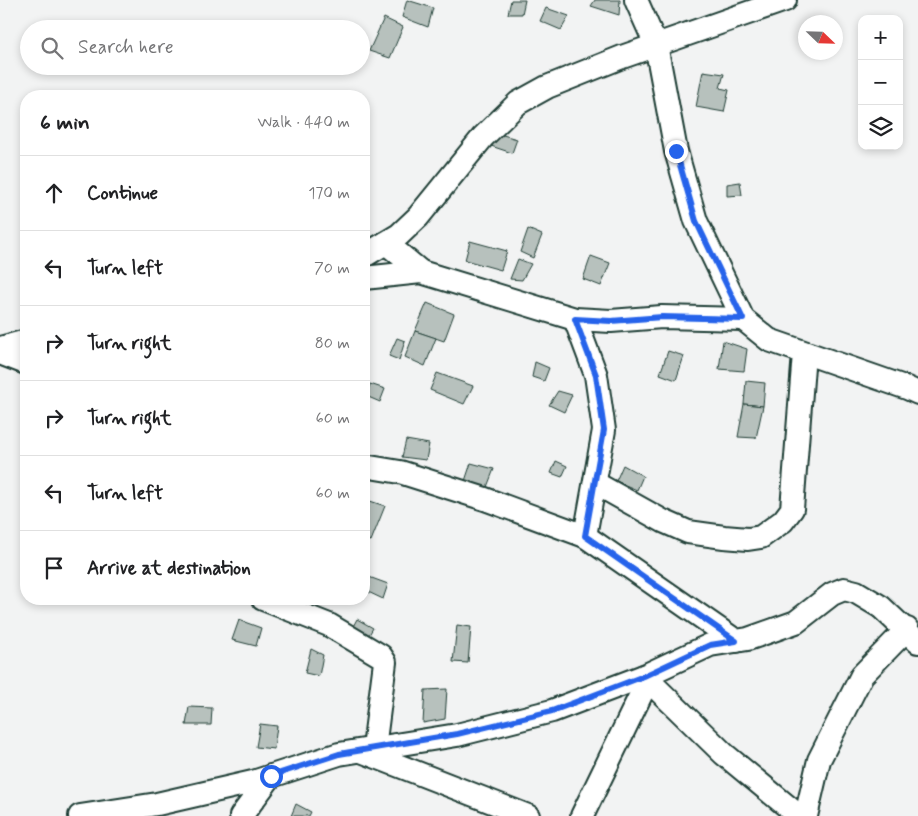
<!DOCTYPE html>
<meta charset="utf-8">
<style>
:root{--surface:#fff;--page:#f6f6f6;--text:#202124;--muted:#757577;--line:#e0e0e0}
body{margin:0;font-family:Mynerve,sans-serif;background:var(--page);color:var(--text)}
.controls{position:absolute;right:15px;top:15px;display:grid;overflow:hidden;border-radius:10px;box-shadow:0 2px 8px #0003}
.controls button{width:45px;height:45px;display:grid;place-items:center;padding:0;border:0;border-bottom:1px solid var(--line);background:var(--surface);color:var(--text);font:25px sans-serif}
.compass{position:absolute;left:798px;top:15px;width:45px;height:45px;border-radius:50%;background:var(--surface);box-shadow:0 2px 8px #0003;rotate:113deg}
.stop{position:absolute;width:15px;height:15px;margin:-11px;border:4px solid #2563eb;border-radius:50%;background:#fff}
.stop.end{background:#2563eb;border-color:#fff;box-shadow:0 1px 5px #0008}
.list{margin:0;padding:0;list-style:none}
h2{display:flex;justify-content:space-between;align-items:center;height:65px;margin:0;padding:0 20px;font-size:21px}
h2 small{font-size:16px;font-weight:400;color:var(--muted)}
.list li{display:grid;grid-template-columns:32px 1fr auto;gap:15px;align-items:center;box-sizing:border-box;height:75px;padding:0 20px;border-top:1px solid var(--line)}
.list b{display:block;font-size:19px;white-space:nowrap}
.list em{font-size:16px;font-style:normal;color:var(--muted)}
.icon{flex:none;width:28px;height:28px;fill:none;stroke:currentColor;stroke-width:2;stroke-linecap:round;stroke-linejoin:round}
.map{position:relative;flex:none;width:918px;height:816px;overflow:hidden}
.search{position:absolute;background:var(--surface);box-shadow:0 2px 8px #0003;left:20px;top:20px;width:350px;height:55px;display:flex;align-items:center;gap:12px;box-sizing:border-box;padding:0 18px;border-radius:28px;color:var(--muted);font-size:19px}
.panel{position:absolute;background:var(--surface);box-shadow:0 2px 8px #0003;left:20px;top:90px;width:350px;height:515px;border-radius:20px}
.map>svg:first-child{display:block}
</style>
<div class="map">
<svg width="918" height="816" viewBox="0 0 918 816">
<rect width="100%" height="100%" fill="#f2f3f3"/>
<filter id="ink" filterUnits="userSpaceOnUse"><feTurbulence type="fractalNoise" baseFrequency=".02" numOctaves="2"/><feDisplacementMap in="SourceGraphic" scale="10" xChannelSelector="R" yChannelSelector="G"/><feConvolveMatrix kernelMatrix="1 2 1 2 8 2 1 2 1" color-interpolation-filters="sRGB"/></filter>
<g filter="url(#ink)">
<!-- building -->
<g fill="#b7c1bd" stroke="#1f3d34">
<polygon points="407,0 433,8 428,27 402,17"/>
<polygon points="511,0 525,0 522,14 508,14"/>
<polygon points="595,0 620,0 619,15 591,6"/>
<polygon points="546,8 569,16 561,30 540,21"/>
<polygon points="384,18 403,27 390,58 369,51"/>
<polygon points="703,71 724,74 720,88 729,90 724,112 696,107"/>
<polygon points="496,133 517,139 512,153 488,145"/>
<polygon points="740,182 742,195 727,196 727,184"/>
<polygon points="528,229 542,235 533,258 520,252"/>
<polygon points="470,241 507,251 501,270 465,260"/>
<polygon points="591,256 610,263 601,286 583,279"/>
<polygon points="518,259 531,264 522,280 510,279"/>
<polygon points="427,303 454,314 444,341 415,331"/>
<polygon points="415,331 436,338 425,366 405,357"/>
<polygon points="397,338 405,341 399,360 389,356"/>
<polygon points="723,341 747,349 744,371 719,369"/>
<polygon points="668,351 684,356 676,380 660,374"/>
<polygon points="535,362 549,368 544,381 532,377"/>
<polygon points="437,373 473,386 464,404 430,390"/>
<polygon points="746,381 765,383 763,406 744,404"/>
<polygon points="370,384 385,389 380,402 366,396"/>
<polygon points="558,391 572,395 564,412 549,405"/>
<polygon points="744,404 763,406 756,438 738,437"/>
<polygon points="406,440 429,444 426,460 402,457"/>
<polygon points="556,461 567,466 562,477 551,473"/>
<polygon points="471,463 494,469 487,487 465,481"/>
<polygon points="623,465 643,476 637,490 616,481"/>
<polygon points="367,500 385,506 371,541 364,539 364,513"/>
<polygon points="369,577 388,584 383,599 364,590"/>
<polygon points="357,619 373,628 366,640 350,632"/>
<polygon points="239,620 261,628 256,646 232,640"/>
<polygon points="457,625 471,627 468,663 453,662"/>
<polygon points="311,649 323,655 319,676 305,673"/>
<polygon points="447,689 445,719 423,723 425,690"/>
<polygon points="189,707 212,708 211,725 186,725"/>
<polygon points="260,724 277,726 274,749 256,747"/>
<polygon points="296,804 311,812 309,816 291,816"/>
</g>
<g fill="none" stroke-linecap="round" stroke-linejoin="round">
<defs>
<g id="minor">
<polyline points="636,0 656,45 676,151 696,221 743,319 769,340 907,388 918,393"/>
<polyline points="386,243 421,272"/>
<polyline points="364,256 399,235 418,217 483,137 518,103 547,87 622,57 785,0"/>
<polyline points="364,278 421,272 575,319 611,321 662,317 743,319"/>
<polyline points="575,319 596,375 604,430 585,536"/>
<polyline points="0,348 26,341"/>
<polyline points="0,353 26,363"/>
<polyline points="364,466 400,472 485,499 585,536 736,641"/>
<polyline points="595,483 663,521 688,532 724,537 748,539 761,537 783,521 792,509 804,353"/>
<polyline points="263,599 329,625 381,656 385,662 374,748"/>
<polyline points="644,676 724,754 799,816"/>
<polyline points="361,751 528,816"/>
<polyline points="80,816 157,804 253,782 339,754 457,735 552,711 644,676 710,645 748,639 796,622 832,594 844,589 856,592 881,607 918,642"/>
<polyline points="241,816 271,776"/>
<polyline points="582,816 648,680"/>
<polyline points="806,816 819,760 862,675 907,629"/>
</g>
</defs>
<!-- minor casing -->
<use href="#minor" stroke="#1f3d34" stroke-width="26"/>
<!-- minor -->
<use href="#minor" stroke="#fff" stroke-width="22"/>
</g>
</g>
<g fill="none" stroke-linecap="round" stroke-linejoin="round" filter="url(#ink)">
<!-- route -->
<polyline stroke="#2563eb" stroke-width="6" points="271,776 339,754 457,734 552,711 644,676 710,645 736,641 585,536 604,430 596,375 575,319 611,321 662,317 743,319 696,221 676,151"/>
</g>
</svg>
<div class="controls">
<button>+</button>
<button>−</button>
<button><svg class="icon" aria-label="layers" viewBox="0 0 24 24"><path d="M12 4l9 5-9 5-9-5zM3 14l9 5 9-5"/></svg></button>
</div>
<svg class="compass" viewBox="-18 -18 36 36"><path d="M0-13l5 13h-10z" fill="#e53935"/><path d="M0 13l5-13h-10z" fill="#757577"/></svg>
<div class="stop" style="left:271px;top:776px"></div>
<div class="stop end" style="left:676px;top:151px"></div>
<div class="search"><svg class="icon" aria-label="search" viewBox="0 0 24 24"><circle cx="10" cy="10" r="6"/><path d="M15 15l6 6"/></svg>Search here</div>
<section class="panel">
<h2>6 min<small>Walk · 440 m</small></h2>
<ul class="list">
<li><svg class="icon" aria-label="ahead" viewBox="0 0 24 24"><path d="M12 20V5M6 11l6-6 6 6"/></svg><div><b>Continue</b></div><em>170 m</em></li>
<li><svg class="icon" aria-label="left" viewBox="0 0 24 24"><path d="M17 20v-9H6M10 6l-5 5 5 5"/></svg><div><b>Turn left</b></div><em>70 m</em></li>
<li><svg class="icon" aria-label="right" viewBox="0 0 24 24"><path d="M7 20v-9h11M14 6l5 5-5 5"/></svg><div><b>Turn right</b></div><em>80 m</em></li>
<li><svg class="icon" aria-label="right" viewBox="0 0 24 24"><path d="M7 20v-9h11M14 6l5 5-5 5"/></svg><div><b>Turn right</b></div><em>60 m</em></li>
<li><svg class="icon" aria-label="left" viewBox="0 0 24 24"><path d="M17 20v-9H6M10 6l-5 5 5 5"/></svg><div><b>Turn left</b></div><em>60 m</em></li>
<li><svg class="icon" aria-label="arrive" viewBox="0 0 24 24"><path d="M6 21V4h12l-3 4 3 4H6"/></svg><div><b>Arrive at destination</b></div></li>
</ul>
</section>
</div>
